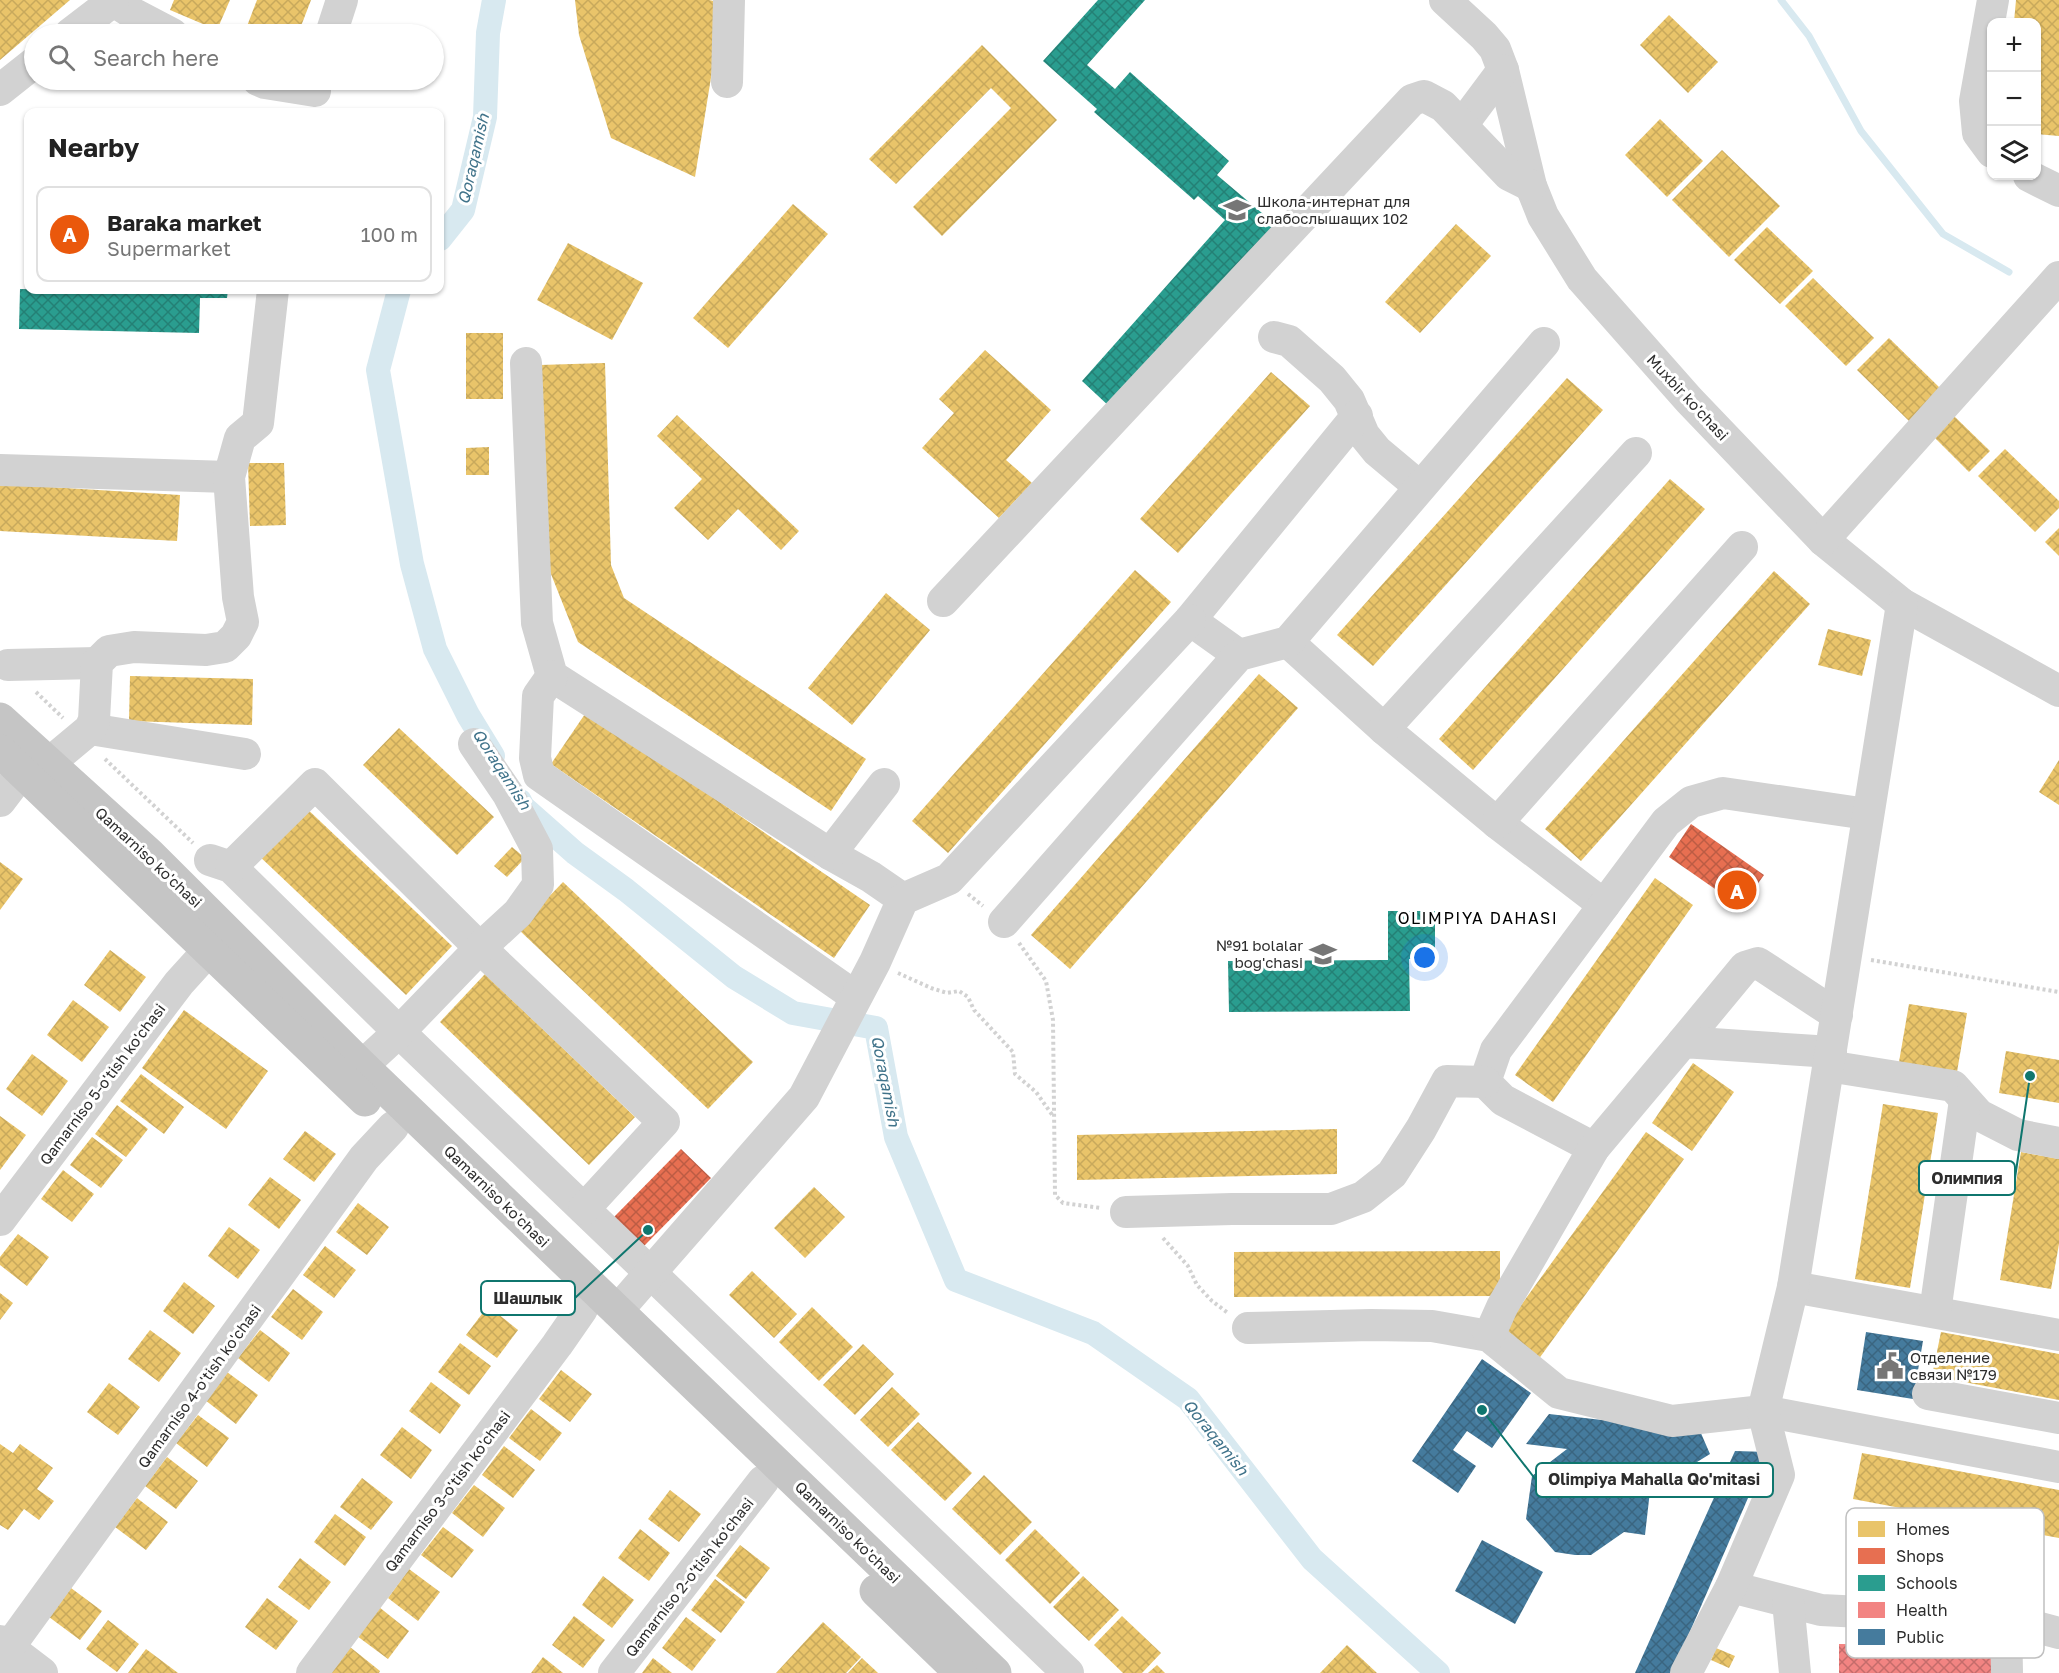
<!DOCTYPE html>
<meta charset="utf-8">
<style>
:root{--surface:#fff;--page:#f6f6f6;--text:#222;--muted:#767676;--line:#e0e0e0;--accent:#ea580c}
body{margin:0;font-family:"Golos Text",sans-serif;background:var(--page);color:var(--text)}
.controls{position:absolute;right:18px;top:18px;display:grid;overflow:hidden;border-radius:12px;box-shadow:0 2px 4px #0004}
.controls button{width:54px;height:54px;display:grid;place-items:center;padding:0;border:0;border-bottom:2px solid var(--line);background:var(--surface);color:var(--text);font:30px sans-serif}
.you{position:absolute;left:1425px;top:958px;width:21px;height:21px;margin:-15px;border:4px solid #fff;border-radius:50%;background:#1a73e8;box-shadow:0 0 0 9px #1a73e833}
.badge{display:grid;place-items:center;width:39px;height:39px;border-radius:50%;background:var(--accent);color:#fff;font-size:20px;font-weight:700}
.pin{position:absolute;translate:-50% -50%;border:3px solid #fff;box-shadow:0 2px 6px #0006}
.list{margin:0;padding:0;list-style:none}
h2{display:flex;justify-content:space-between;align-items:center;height:78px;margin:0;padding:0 24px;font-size:26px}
h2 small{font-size:20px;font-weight:400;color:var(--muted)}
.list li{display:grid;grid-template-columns:39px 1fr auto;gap:18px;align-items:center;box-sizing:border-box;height:96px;margin:0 12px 12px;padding:0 12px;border:2px solid var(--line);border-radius:12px}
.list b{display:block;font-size:22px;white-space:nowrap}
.list p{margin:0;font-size:20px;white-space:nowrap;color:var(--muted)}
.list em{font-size:20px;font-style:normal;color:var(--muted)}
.icon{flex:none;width:33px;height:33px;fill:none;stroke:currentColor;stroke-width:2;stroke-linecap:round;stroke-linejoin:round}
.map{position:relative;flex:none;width:2059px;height:1673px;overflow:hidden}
.search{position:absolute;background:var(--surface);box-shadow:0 2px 4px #0004;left:24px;top:24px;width:420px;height:66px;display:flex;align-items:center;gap:15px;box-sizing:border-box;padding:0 21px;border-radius:33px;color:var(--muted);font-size:22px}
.panel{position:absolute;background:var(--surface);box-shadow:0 2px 4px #0004;left:24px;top:108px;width:420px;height:186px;border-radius:12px}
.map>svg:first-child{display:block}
</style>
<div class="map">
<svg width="2059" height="1673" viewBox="0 0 2059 1673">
<defs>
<pattern id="homes-cross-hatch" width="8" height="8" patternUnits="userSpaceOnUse" patternTransform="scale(1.5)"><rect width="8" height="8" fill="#e9c46a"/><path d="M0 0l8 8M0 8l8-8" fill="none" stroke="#c8a95c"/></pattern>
<pattern id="shops-cross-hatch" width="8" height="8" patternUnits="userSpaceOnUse" patternTransform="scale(1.5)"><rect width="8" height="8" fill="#e76f51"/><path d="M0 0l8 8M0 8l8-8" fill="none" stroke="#bc5c44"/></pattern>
<pattern id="schools-cross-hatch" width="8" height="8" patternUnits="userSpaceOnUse" patternTransform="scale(1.5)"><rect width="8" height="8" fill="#2a9d8f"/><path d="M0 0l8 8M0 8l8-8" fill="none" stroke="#248075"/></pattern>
<pattern id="health-cross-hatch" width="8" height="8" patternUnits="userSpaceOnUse" patternTransform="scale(1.5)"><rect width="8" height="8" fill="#f28482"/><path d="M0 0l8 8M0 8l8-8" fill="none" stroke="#c46c6b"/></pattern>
<pattern id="public-cross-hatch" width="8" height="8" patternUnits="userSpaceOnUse" patternTransform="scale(1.5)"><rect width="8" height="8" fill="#457b9d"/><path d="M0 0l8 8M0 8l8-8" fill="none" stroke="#3a6580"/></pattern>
</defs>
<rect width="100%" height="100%" fill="#fff"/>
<!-- homes -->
<g fill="url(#homes-cross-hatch)">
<polygon points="0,0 70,0 0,60"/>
<polygon points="174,0 230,0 217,30 170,10"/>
<polygon points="257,0 311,0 298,34 244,34"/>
<polygon points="575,0 709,0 723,3 695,177 611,138 579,35"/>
<polygon points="2016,0 2059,0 2059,136 2036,134 2036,22 2014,22"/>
<polygon points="1669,15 1718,62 1688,93 1640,45"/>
<polygon points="982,45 1057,120 942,236 913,207 1011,108 991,88 896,184 869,159"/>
<polygon points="1660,119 1703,161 1667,197 1625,155"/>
<polygon points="1722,150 1780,206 1729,257 1672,200"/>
<polygon points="793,204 828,234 728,348 693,318"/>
<polygon points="1456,224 1491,256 1420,333 1385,302"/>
<polygon points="1767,227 1813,271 1780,304 1734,260"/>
<polygon points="568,243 643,283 612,340 537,300"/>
<polygon points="1813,278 1874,338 1846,366 1785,306"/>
<rect x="466" y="333" width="37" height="66"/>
<polygon points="1889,338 1941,389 1909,421 1857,370"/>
<polygon points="985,350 1051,410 1006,460 1032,483 999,518 922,448 954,413 939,399"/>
<polygon points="605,363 611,565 624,598 866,759 831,811 578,642 547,564 540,365"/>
<polygon points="1271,372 1310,406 1178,553 1140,519"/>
<polygon points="1567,378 1603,410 1373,666 1337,635"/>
<polygon points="677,415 799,531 781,550 738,509 708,540 674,508 702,479 657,436"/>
<polygon points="1954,416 1990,451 1969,472 1933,436"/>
<polygon points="489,447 489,475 466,475 466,448"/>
<polygon points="2005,449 2059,501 2059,508 2035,532 1978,476"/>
<polygon points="248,463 284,463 286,525 250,526"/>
<polygon points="1670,479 1705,509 1473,770 1439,739"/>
<polygon points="0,484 180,495 177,541 0,531"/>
<polygon points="2059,528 2059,556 2045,542"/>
<polygon points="1135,570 1171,602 948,853 912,821"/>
<polygon points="1774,571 1810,604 1581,861 1545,829"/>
<polygon points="886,593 930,630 852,725 808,688"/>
<polygon points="1828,629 1871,640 1862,676 1818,665"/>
<polygon points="1259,674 1298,708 1070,969 1031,935"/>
<polygon points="130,676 253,679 252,725 129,721"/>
<polygon points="587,711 870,905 834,958 551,764"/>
<polygon points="399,728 494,817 457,855 363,765"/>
<polygon points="2059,760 2059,805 2039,792"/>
<polygon points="303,805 452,946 406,995 256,853"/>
<polygon points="512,847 525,858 507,877 494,866"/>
<polygon points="0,862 23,879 0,910"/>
<polygon points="1655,878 1693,905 1553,1102 1515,1075"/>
<polygon points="563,882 753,1062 708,1109 518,929"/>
<polygon points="110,950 146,977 120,1012 84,985"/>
<polygon points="485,974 635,1117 589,1165 440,1022"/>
<polygon points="73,1000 109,1027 82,1062 47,1035"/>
<polygon points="1909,1004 1967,1013 1957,1072 1899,1062"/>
<polygon points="184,1010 268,1071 226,1129 142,1068"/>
<polygon points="2006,1051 2059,1060 2059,1103 1999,1093"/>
<polygon points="32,1054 68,1081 42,1116 6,1089"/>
<polygon points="1693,1063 1734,1092 1692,1151 1652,1123"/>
<polygon points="141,1074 184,1107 164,1134 120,1101"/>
<polygon points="1883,1104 1938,1113 1910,1288 1855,1279"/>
<polygon points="117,1105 148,1129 126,1157 95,1134"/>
<polygon points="0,1116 26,1135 0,1170"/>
<polygon points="1337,1129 1337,1174 1077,1180 1077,1135"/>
<polygon points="305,1131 336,1154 314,1182 283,1159"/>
<polygon points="1646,1132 1684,1159 1538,1360 1501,1333"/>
<polygon points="92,1137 123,1160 101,1188 70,1165"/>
<polygon points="2021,1152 2059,1159 2059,1244 2051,1289 2000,1280"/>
<polygon points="63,1170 94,1194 72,1222 41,1199"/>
<polygon points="270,1177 301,1200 279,1229 248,1205"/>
<polygon points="814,1187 845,1217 805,1258 774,1228"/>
<polygon points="358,1203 389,1227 367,1255 336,1232"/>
<polygon points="229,1227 260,1250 238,1279 208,1256"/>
<polygon points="18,1234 49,1257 27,1286 0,1265 0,1257"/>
<polygon points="325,1246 356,1270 334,1298 303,1275"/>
<polygon points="1500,1251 1500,1296 1234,1297 1234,1252"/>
<polygon points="752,1271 797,1314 774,1338 729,1295"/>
<polygon points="184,1282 215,1306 193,1334 163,1311"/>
<polygon points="293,1289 323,1312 302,1340 271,1317"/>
<polygon points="0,1293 13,1303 0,1320"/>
<polygon points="488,1306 518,1330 497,1358 466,1335"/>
<polygon points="812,1307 853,1347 819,1381 779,1342"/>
<polygon points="150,1330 181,1353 159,1382 128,1359"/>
<polygon points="260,1330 290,1353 269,1382 238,1358"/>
<polygon points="1941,1332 2059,1354 2059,1400 1932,1376"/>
<polygon points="460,1343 491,1366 469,1395 438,1372"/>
<polygon points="863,1344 894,1374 855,1415 823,1385"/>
<polygon points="561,1370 592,1394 570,1422 539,1399"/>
<polygon points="227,1372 258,1395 236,1424 205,1400"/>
<polygon points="431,1382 461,1405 440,1434 409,1411"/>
<polygon points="109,1383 140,1407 118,1435 87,1412"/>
<polygon points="892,1387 920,1414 888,1447 860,1420"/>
<polygon points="531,1409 562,1433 540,1461 509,1438"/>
<polygon points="198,1415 229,1438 207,1467 176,1443"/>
<polygon points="918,1422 972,1473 945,1501 891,1450"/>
<polygon points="402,1427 432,1450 411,1479 380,1455"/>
<polygon points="0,1444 13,1453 20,1444 53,1468 37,1489 54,1501 39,1520 24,1509 8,1530 0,1525"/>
<polygon points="504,1446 535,1470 513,1498 482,1475"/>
<polygon points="1862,1453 2059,1490 2059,1538 1853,1499"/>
<polygon points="167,1457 198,1481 176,1509 145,1486"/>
<polygon points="984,1475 1032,1522 1000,1555 952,1509"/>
<polygon points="362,1478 393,1502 371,1530 340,1507"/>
<polygon points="474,1485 505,1508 483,1537 452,1513"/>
<polygon points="670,1490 701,1514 679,1542 648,1519"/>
<polygon points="137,1498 168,1522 146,1550 115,1527"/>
<polygon points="335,1514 366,1537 345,1566 314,1542"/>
<polygon points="443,1527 474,1550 452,1578 421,1555"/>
<polygon points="640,1529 670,1553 649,1581 618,1558"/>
<polygon points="1035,1529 1080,1573 1050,1604 1005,1560"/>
<polygon points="740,1545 770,1568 746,1599 716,1576"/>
<polygon points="300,1558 331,1582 309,1610 278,1587"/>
<polygon points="409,1569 440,1592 418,1621 388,1598"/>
<polygon points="603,1576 634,1600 612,1628 582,1605"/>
<polygon points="1083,1576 1119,1610 1089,1641 1053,1607"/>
<polygon points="715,1579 745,1602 721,1633 691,1610"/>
<polygon points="71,1588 102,1611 80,1640 49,1617"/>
<polygon points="267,1598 298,1621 276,1650 245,1627"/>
<polygon points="379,1607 409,1631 388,1659 357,1636"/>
<polygon points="574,1616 605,1640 583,1668 552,1645"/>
<polygon points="1122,1616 1161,1653 1142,1673 1123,1673 1094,1645"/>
<polygon points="686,1617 716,1640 692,1671 662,1648"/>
<polygon points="108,1620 139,1644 117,1672 86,1649"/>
<polygon points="823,1622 861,1657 846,1673 776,1673"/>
<polygon points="1347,1645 1377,1673 1320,1673"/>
<polygon points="350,1647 380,1671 379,1673 330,1673"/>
<polygon points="1716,1648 1735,1656 1729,1668 1711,1660"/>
<polygon points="146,1649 178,1673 128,1673"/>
<polygon points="543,1657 563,1673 531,1673"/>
<polygon points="653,1658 672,1673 642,1673"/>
<polygon points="862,1658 878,1673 848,1673"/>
<polygon points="1157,1665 1165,1673 1148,1673"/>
</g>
<!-- shops -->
<g fill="url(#shops-cross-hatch)">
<polygon points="1691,824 1764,875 1741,907 1669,857"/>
<polygon points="681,1149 711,1178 644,1246 614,1217"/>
</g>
<!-- schools -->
<g fill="url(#schools-cross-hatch)">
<polygon points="1098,0 1145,0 1087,65 1115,89 1130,72 1229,161 1217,175 1275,224 1111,408 1082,381 1225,220 1198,196 1194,200 1094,112 1097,109 1043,61"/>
<polygon points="20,289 180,293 180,290 228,290 227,298 200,298 199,333 19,329"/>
<polygon points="1388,911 1435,911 1435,959 1409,959 1410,1011 1229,1012 1228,961 1388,960"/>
</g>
<!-- health -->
<polygon fill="url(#health-cross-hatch)" points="1839,1644 2000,1645 2001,1673 1839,1673"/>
<!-- public -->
<g fill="url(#public-cross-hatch)">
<polygon points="1866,1332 1923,1341 1913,1399 1857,1390"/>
<polygon points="1482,1359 1531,1393 1492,1448 1467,1431 1453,1450 1476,1466 1458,1493 1412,1461"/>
<polygon points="1549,1414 1700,1431 1710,1454 1650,1491 1645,1535 1624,1532 1591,1555 1575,1555 1555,1552 1526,1519 1532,1476 1567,1449 1526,1444"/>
<polygon points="1735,1451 1768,1452 1672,1673 1635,1673"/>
<polygon points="1482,1540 1543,1572 1515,1624 1455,1591"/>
</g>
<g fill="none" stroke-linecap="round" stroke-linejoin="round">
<!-- stream -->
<polyline stroke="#d8e9f0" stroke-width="7" points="1781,0 1809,36 1861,131 1943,234 2009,272"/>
<!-- canal -->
<g stroke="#d8e9f0" stroke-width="24">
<polyline points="440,239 463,210 485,117 488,33 494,0"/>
<polyline points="399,290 378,370 412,564 435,649 468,715 493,756"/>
<polyline points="520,801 523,807 575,853 626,890 734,977 793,1013 876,1028 896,1137 956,1280 1093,1333 1188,1399 1312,1559 1438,1673"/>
</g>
<!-- path -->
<g stroke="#d2d2d2" stroke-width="4" stroke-dasharray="3 3" stroke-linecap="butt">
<polyline points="36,692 63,718"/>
<polyline points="105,759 193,843"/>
<polyline points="968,894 983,906"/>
<polyline points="1019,943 1046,981 1053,1020 1055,1195 1063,1203 1101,1208"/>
<polyline points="1871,960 2059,992"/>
<polyline points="898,973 931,988 947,993 959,991 968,997 974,1010 1013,1052 1015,1074 1036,1092 1053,1116"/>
<polyline points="1163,1238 1188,1266 1197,1285 1212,1301 1228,1313"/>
</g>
<!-- minor -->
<g stroke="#d2d2d2" stroke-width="32">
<polyline points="112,0 134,14 172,34"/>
<polyline points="1445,0 1484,36 1495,49 1503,70 1531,186 1543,216 1582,279 1689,400 1823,540 1902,604 2059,691"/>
<polyline points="70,34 113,1"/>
<polyline points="331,34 342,0"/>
<polyline points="258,80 265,83 315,91"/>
<polyline points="727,82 729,0"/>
<polyline points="0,90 34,63"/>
<polyline points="1462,125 1503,70"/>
<polyline points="1992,152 1978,133 1975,101 1993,0"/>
<polyline points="2029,176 2059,191"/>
<polyline points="1274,337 1289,341 1332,379 1349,400 1364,435 1377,451 1420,487"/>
<polyline points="526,363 537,623 552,676 830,854 871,877 903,899"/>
<polyline points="0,470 229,477"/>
<polyline points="1823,540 2059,277"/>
<polyline points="943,601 1412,100 1424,96 1443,106 1509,175 1531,186"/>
<polyline points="1288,642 1384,729 1497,823 1604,905"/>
<polyline points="1239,655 1190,620 1357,416"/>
<polyline points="8,665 97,663"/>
<polyline points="552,676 538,696 535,758 539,775 856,997"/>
<polyline points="90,729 245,754"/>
<polyline points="1384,729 1636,453"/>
<polyline points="48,764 90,729 94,720 97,663 109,651 134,647 206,650 225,647 236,636 243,622 238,597 229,477 240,438 258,423 273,290"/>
<polyline points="0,801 22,772"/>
<polyline points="1497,823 1742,547"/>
<polyline points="830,854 884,784"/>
<polyline points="210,860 231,867 399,1032 1068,1673"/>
<polyline points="231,867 315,784 480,948 664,1122 584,1209"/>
<polyline points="1004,922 1239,655 1288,642 1544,343"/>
<polyline points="1683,1042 1745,967 1758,963 1837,1015"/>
<polyline points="362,1066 399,1032 480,948 518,913 538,885 537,849 508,794 474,744"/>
<polyline points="1828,1066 1953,1086 1979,1115 2018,1135 2059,1143"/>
<polyline points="1594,1148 1503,1100 1485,1082 1496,1050 1666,822 1691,802 1723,793 1867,814"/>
<polyline points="1126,1212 1232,1209 1331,1209 1363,1197 1392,1174 1421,1129 1447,1081 1485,1082"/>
<polyline points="0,1220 179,983 208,951"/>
<polyline points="1793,1287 2059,1335"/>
<polyline points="617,1311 804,1097 875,962 903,899 949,879 1190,620"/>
<polyline points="1935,1312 1965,1100"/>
<polyline points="1248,1328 1371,1325 1432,1326 1489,1336 1559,1393 1672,1421 1763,1411 2059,1467"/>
<polyline points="1489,1336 1502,1307 1594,1148 1683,1042 1831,1052"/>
<polyline points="1928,1394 2059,1418"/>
<polyline points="1731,1587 1821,1610 2006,1619 2059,1633"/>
<polyline points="1788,1602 1795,1673"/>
<polyline points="2006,1619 2007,1673"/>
<polyline points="0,1641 42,1673"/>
<polyline points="5,1673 9,1647 364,1158 393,1127"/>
<polyline points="312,1673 557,1345 582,1309"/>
<polyline points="614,1673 763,1481"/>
<polyline points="1686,1673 1731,1587 1779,1475 1763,1411 1793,1287 1902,604"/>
</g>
<!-- major -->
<g stroke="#c5c5c5" stroke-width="33">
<polyline points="0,719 149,854 362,1066 995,1673"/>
<polyline points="0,751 365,1100"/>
<polyline points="876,1591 961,1673"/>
</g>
</g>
<!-- icons -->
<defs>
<symbol id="school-bare" viewBox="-9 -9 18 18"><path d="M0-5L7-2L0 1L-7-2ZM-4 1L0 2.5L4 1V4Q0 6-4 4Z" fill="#767676" stroke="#fff" stroke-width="2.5" paint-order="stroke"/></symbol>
<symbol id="civic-bare" viewBox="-9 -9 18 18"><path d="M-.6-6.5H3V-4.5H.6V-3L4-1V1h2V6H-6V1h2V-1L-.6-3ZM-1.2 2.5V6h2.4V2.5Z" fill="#767676" stroke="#fff" stroke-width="2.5" paint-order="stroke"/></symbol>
</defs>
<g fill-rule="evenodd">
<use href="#school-bare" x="1218" y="191" width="38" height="38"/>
<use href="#school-bare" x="1304" y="935" width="38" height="38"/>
<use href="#civic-bare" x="1871" y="1347" width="38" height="38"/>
</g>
<g text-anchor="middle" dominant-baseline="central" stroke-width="6" stroke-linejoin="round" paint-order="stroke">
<!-- poi labels -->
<g font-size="15" fill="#2d2d2d" stroke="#fff" text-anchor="start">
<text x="1257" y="201">Школа-интернат для<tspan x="1257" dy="17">слабослышащих 102</tspan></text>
<text x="1303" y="945" text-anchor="end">№91 bolalar<tspan x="1303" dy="17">bog'chasi</tspan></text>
<text x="1910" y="1357">Отделение<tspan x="1910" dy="17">связи №179</tspan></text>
</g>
<!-- street labels -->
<g font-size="15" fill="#2d2d2d" stroke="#fff">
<text transform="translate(1688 397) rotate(47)">Muxbir ko'chasi</text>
<text transform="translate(149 857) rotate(43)">Qamarniso ko'chasi</text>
<text transform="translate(102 1084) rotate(-53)">Qamarniso 5-o'tish ko'chasi</text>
<text transform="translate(497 1196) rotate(44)">Qamarniso ko'chasi</text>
<text transform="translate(199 1386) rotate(-54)">Qamarniso 4-o'tish ko'chasi</text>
<text transform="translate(447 1491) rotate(-53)">Qamarniso 3-o'tish ko'chasi</text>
<text transform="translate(848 1532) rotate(44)">Qamarniso ko'chasi</text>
<text transform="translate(689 1577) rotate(-52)">Qamarniso 2-o'tish ko'chasi</text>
</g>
<!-- water labels -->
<g font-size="16" font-style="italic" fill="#40738a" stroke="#fff">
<text transform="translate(473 159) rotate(-77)">Qoraqamish</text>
<text transform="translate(502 769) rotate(57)">Qoraqamish</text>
<text transform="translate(886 1081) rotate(79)">Qoraqamish</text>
<text transform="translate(1216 1437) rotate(51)">Qoraqamish</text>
</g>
<!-- neighbourhood labels -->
<g font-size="16" letter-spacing="1.5" fill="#000" stroke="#fff">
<text x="1478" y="918">OLIMPIYA DAHASI</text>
</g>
</g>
<!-- legend -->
<rect x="1846" y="1508" width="198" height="150" rx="9" fill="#fff" stroke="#c0c0c0" stroke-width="1.5"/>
<rect x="1858" y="1521" width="27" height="16" fill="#e9c46a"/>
<rect x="1858" y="1548" width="27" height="16" fill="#e76f51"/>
<rect x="1858" y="1575" width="27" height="16" fill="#2a9d8f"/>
<rect x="1858" y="1602" width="27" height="16" fill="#f28482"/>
<rect x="1858" y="1629" width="27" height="16" fill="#457b9d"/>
<g font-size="16" fill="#2d2d2d">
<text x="1896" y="1535">Homes</text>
<text x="1896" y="1562">Shops</text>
<text x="1896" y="1589">Schools</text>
<text x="1896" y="1616">Health</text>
<text x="1896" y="1643">Public</text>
</g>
<!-- callouts -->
<path fill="none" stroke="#0f766e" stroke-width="2" d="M2030 1076L2015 1178M648 1230L575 1298M1482 1410L1536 1480"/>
<g fill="#0f766e" stroke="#fff" stroke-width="2">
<circle cx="2030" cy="1076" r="6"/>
<circle cx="648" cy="1230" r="6"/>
<circle cx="1482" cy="1410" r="6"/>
</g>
<g fill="#fff" stroke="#0f766e" stroke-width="2">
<rect x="1919" y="1161" width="96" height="34" rx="6"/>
<rect x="481" y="1281" width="94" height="34" rx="6"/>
<rect x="1536" y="1463" width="237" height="34" rx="6"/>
</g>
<g font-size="16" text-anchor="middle" font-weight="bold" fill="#2d2d2d">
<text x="1967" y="1184">Олимпия</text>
<text x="528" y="1304">Шашлык</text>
<text x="1654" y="1485">Olimpiya Mahalla Qo'mitasi</text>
</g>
</svg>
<div class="controls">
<button>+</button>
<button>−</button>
<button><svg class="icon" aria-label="layers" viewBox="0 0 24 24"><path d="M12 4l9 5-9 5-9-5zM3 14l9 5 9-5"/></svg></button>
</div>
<div class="you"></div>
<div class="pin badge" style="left:1737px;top:890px">A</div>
<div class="search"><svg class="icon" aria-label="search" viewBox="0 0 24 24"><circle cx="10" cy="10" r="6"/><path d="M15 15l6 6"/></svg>Search here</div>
<section class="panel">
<h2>Nearby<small></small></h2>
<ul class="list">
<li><span class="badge">A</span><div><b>Baraka market</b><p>Supermarket</p></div><em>100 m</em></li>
</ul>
</section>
</div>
